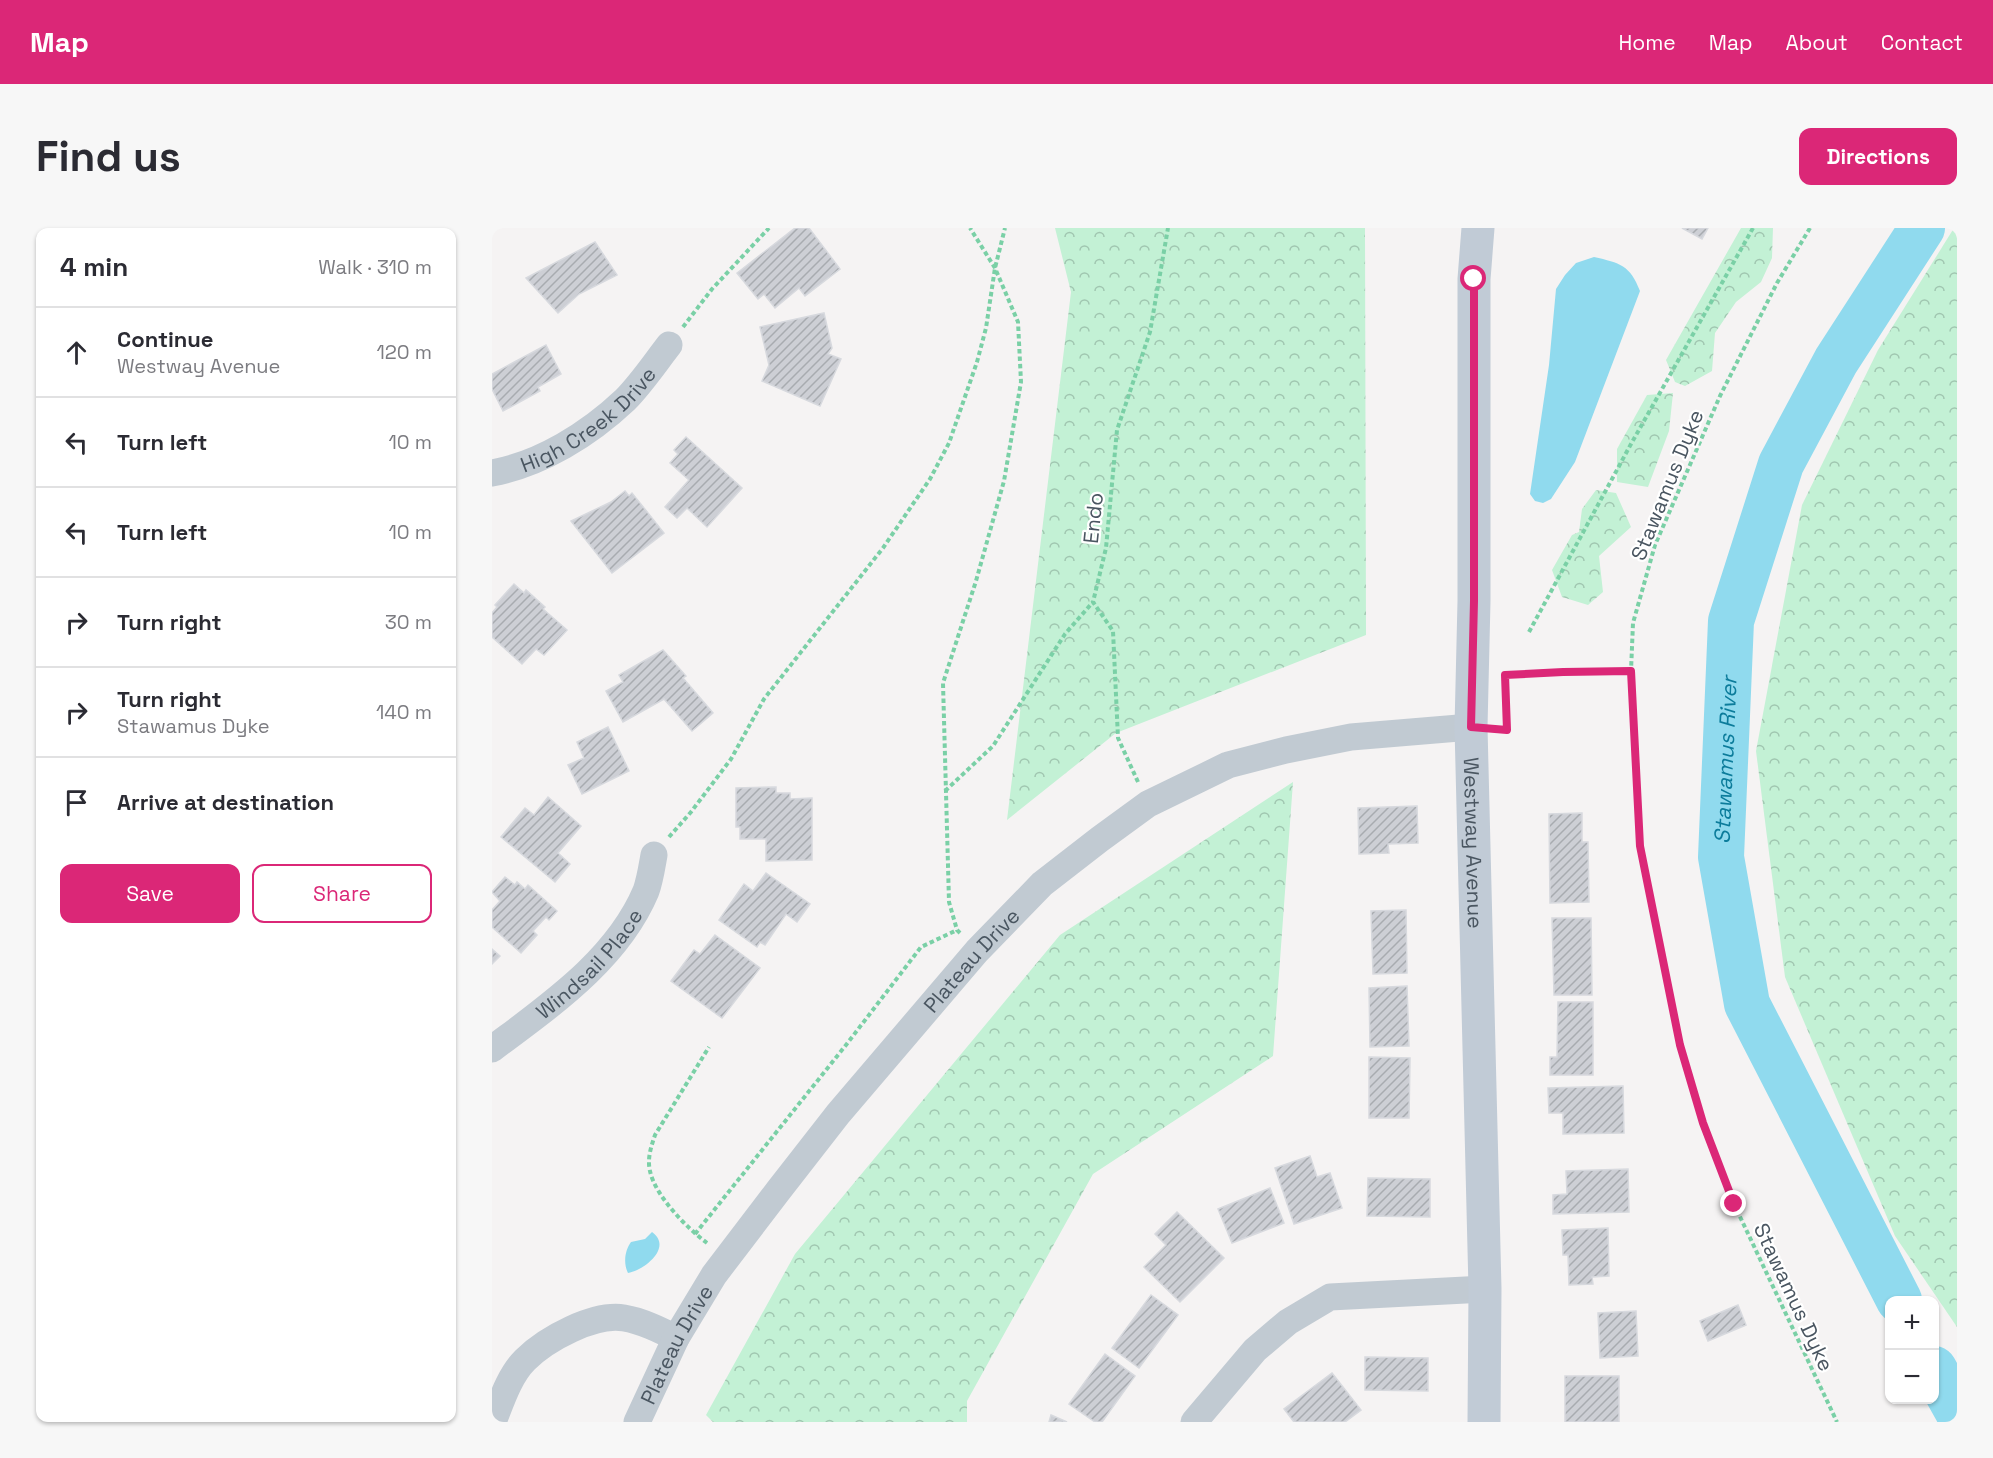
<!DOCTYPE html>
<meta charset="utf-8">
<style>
:root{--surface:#fff;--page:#f7f7f7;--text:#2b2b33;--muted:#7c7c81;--line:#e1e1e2;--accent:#db2777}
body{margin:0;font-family:"Space Grotesk",sans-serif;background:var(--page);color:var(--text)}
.controls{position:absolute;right:18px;bottom:18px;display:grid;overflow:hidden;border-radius:12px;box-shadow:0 2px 4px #0004}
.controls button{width:54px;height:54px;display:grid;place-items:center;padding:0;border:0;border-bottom:2px solid var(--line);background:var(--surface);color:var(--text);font:30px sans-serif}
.stop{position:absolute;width:18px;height:18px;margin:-14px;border:4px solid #db2777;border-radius:50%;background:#fff}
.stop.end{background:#db2777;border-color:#fff;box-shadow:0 2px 6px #0008}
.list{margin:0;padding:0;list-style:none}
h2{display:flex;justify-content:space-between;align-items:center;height:78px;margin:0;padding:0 24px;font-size:26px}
h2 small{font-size:20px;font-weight:400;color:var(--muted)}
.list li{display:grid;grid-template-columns:39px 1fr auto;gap:18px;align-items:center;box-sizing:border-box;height:90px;padding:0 24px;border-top:2px solid var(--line)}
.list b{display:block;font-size:22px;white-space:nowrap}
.list p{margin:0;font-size:20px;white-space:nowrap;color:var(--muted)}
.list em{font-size:20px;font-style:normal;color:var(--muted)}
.actions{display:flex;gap:12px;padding:18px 24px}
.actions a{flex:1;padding:14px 0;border:2px solid var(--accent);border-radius:12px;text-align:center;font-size:21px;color:var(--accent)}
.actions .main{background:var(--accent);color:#fff}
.icon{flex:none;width:33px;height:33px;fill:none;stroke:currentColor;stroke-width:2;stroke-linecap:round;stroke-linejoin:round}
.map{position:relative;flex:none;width:1465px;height:1194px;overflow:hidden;border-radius:12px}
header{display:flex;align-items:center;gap:36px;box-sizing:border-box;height:84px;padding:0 30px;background:var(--accent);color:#fff}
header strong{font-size:28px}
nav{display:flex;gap:33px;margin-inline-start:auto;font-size:21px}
.intro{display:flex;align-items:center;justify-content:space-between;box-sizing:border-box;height:144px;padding:0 36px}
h1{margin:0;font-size:42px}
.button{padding:15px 27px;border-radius:12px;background:var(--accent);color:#fff;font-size:21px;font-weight:700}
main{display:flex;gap:36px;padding:0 36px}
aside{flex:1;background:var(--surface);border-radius:12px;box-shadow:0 2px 4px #0004}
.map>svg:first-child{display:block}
</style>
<header>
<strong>Map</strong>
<nav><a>Home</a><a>Map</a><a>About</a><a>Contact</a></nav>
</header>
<div class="intro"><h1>Find us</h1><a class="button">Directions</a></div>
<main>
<aside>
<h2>4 min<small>Walk · 310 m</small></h2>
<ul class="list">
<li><svg class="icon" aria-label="ahead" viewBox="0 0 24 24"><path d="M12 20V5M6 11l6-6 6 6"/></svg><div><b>Continue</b><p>Westway Avenue</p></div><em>120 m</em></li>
<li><svg class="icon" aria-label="left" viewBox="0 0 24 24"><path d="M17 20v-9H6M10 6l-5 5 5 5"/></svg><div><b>Turn left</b></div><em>10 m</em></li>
<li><svg class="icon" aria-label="left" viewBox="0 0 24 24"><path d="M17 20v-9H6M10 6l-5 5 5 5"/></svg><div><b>Turn left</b></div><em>10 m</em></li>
<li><svg class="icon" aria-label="right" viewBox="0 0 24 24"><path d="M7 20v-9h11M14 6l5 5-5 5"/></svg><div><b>Turn right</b></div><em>30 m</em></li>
<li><svg class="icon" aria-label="right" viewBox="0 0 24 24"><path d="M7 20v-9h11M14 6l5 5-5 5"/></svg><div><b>Turn right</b><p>Stawamus Dyke</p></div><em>140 m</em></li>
<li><svg class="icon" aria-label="arrive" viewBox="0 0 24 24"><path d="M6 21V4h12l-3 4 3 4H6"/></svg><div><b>Arrive at destination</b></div></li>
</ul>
<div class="actions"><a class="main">Save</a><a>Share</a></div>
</aside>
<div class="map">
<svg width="1465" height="1194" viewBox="0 0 1465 1194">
<defs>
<pattern id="forest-crowns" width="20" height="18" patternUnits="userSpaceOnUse" patternTransform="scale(1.5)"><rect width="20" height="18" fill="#c3f1d5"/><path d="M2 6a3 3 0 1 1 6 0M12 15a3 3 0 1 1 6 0" fill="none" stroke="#a0c6b0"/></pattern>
<pattern id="building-hatch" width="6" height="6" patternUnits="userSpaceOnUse" patternTransform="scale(1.5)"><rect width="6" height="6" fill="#cdcfd5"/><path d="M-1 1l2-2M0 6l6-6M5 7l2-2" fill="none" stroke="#a8abb0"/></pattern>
</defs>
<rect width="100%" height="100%" fill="#f5f3f3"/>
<!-- forest -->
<g fill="url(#forest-crowns)">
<polygon points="563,0 873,0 874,407 624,505 515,592 579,64"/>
<polygon points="1249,0 1281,0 1280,30 1269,54 1244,74 1223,105 1220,143 1193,158 1183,154 1174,132"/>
<polygon points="1462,0 1465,0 1465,1099 1403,1008 1293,749 1264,523 1310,277 1386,122"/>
<polygon points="1181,165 1177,203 1156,259 1125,254 1125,221 1155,167"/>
<polygon points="1104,262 1124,265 1139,299 1107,328 1111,364 1096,377 1070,369 1060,342 1080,307 1087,304 1090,281"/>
<polygon points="801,554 781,828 601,946 475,1173 475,1194 221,1194 214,1187 303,1026 568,707"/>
</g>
<!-- water -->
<g fill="#90daee">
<path d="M1102 29C1128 35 1138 37 1148 63L1083 234 1059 271 1051 275 1043 273 1038 266 1057 137 1064 61 1073 47 1084 35Z"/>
<path d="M160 1004C181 1019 153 1042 136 1045 131 1035 133 1022 139 1014L153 1011Z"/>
</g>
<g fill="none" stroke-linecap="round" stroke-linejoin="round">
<!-- river -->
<g stroke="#90daee" stroke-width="46">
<path id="s1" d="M1407 1072 1255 776 1229 629 1239 393 1289 236 1344 133 1430 0"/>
<polyline points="1442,1141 1465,1182"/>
</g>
</g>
<!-- building -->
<g fill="url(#building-hatch)" stroke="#d7d9de" stroke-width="1.5">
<polygon points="303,0 317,0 348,41 313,68 307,60 283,80 272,66 266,71 245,45"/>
<polygon points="1190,0 1216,0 1210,11"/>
<polygon points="103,14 125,47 87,66 66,85 34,50"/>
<polygon points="332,85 340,120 336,126 349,131 328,178 270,153 277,137 268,99"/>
<polygon points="54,117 69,146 46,159 48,163 11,183 0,161 0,146"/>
<polygon points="194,209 250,260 215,299 195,280 185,290 173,279 197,252 178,235 186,226 182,222"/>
<polygon points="133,263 137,268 140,265 172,305 120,345 79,293 119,274"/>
<polygon points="22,356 32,365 34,362 53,379 51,381 75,402 52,427 44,421 30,436 0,409 0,385 5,379 3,377"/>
<polygon points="171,422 194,448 191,450 221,485 200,503 172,471 131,494 114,463 131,454 127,447"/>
<polygon points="116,499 137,543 90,566 76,537 92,530 85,514"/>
<polygon points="284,559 284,565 298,565 298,571 320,570 320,632 274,633 274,611 248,611 248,599 244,599 244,560"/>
<polygon points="56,569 89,598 66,625 78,636 63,654 9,609 33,580 42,587"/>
<polygon points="925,578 926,615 896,616 897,625 867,626 866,580"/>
<polygon points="1090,585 1090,614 1096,614 1097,674 1058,675 1057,586"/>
<polygon points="274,645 318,676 305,694 294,686 273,717 268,714 265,719 227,692 252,656 261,663"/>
<polygon points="13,649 23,657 25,654 33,661 36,657 65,683 57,692 54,689 41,703 45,707 29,725 0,699 0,682 8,673 0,664"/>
<polygon points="914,682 915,745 881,746 879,683"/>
<polygon points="1060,690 1099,690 1100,767 1062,767"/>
<polygon points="223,707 268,740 230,790 179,753 202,722 208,726"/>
<polygon points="0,721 8,728 0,736"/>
<polygon points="915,758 917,818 878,819 877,760"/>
<polygon points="1066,774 1101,774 1101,847 1058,847 1058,829 1065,829"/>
<polygon points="877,829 918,830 917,890 877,890"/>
<polygon points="1131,858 1132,905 1071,906 1071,885 1057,885 1056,860"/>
<polygon points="818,928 825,949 838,945 850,980 802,996 783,940"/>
<polygon points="1136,941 1137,984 1061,986 1061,967 1075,966 1074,943"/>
<polygon points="876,950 938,951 938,989 875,988"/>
<polygon points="778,960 792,995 740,1015 726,981"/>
<polygon points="685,984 732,1030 688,1074 652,1039 674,1017 663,1006"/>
<polygon points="1116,1000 1117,1048 1100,1049 1101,1056 1077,1057 1076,1027 1071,1027 1070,1002"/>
<polygon points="659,1067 686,1087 647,1140 620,1120"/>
<polygon points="1246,1077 1254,1097 1216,1113 1208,1093"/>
<polygon points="1144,1083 1146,1128 1108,1130 1106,1085"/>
<polygon points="613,1126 643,1148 610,1194 603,1194 577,1176"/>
<polygon points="873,1129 936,1130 936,1163 873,1162"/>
<polygon points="840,1145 869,1182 853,1194 802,1194 792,1181"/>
<rect x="1073" y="1148" width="54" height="46"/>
<polygon points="559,1187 575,1194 557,1194"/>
</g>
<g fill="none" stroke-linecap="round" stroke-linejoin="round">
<!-- path -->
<g stroke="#7ad0a6" stroke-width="4" stroke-dasharray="4.5 3" stroke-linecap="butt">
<polyline points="1318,0 1285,55 1228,168 1163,317 1141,395 1139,443 1148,618 1188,817 1211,895 1242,976 1345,1194"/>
<polyline points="191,99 220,61 277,0"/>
<polyline points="1037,404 1139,216 1261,0"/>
<polyline points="1007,502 1015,503 1013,447 1071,444 1139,443"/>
<polyline points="646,554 626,510 621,403 601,374 614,320 625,202 658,104 676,0"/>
<polyline points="453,563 501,518 573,406 601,374"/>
<polyline points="177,609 199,584 239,531 272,471 391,320 438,251 457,215 485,134 494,100 503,40 513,0"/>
<polyline points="468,705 465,702 457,674 451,455 484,353 512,253 529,154 526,94 503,40 478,0"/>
<polyline points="203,1006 354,817 429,719 465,702"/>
<path d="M215 1015C196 1001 163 968 158 943 155 931 159 919 163 907L217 819"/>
</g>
<!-- street -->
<g stroke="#c1cad2" stroke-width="27">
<path id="s2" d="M0 245C49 236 97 206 133 172 149 156 163 135 177 117"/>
<path id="s3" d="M0 821C57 778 125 732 154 663 158 652 160 638 162 627"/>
<path d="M1 1194C9 1174 17 1148 33 1132 54 1111 102 1085 132 1090 150 1093 168 1102 184 1110"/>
<path id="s4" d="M145 1194 184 1110 222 1047 286 963 346 886 485 723 550 656 608 611 656 576 736 537 794 522 859 509 979 499"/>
<polyline points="702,1194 763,1122 796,1094 838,1069 993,1061"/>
</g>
<!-- secondary -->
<path stroke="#c1cbd6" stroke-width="33" id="s5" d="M986 0 982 51V373L979 499 993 1061 992 1194"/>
</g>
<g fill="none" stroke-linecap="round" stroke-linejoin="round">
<!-- route -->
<polyline stroke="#db2777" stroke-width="8" points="982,51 982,373 979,499 1015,502 1013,447 1071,444 1139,443 1148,618 1188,817 1211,895 1242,976"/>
</g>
<g text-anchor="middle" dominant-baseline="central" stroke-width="4.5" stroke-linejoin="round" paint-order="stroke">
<!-- street labels -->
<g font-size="21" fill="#4a5661" stroke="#fff">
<text stroke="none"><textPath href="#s2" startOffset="112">High Creek Drive</textPath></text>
<text transform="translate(1175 257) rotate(-68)">Stawamus Dyke</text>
<text transform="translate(601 290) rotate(-84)">Endo</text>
<text stroke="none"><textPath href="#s5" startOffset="615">Westway Avenue</textPath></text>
<text stroke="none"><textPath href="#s3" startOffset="130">Windsail Place</textPath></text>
<text stroke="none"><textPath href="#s4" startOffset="573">Plateau Drive</textPath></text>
<text transform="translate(1302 1069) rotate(65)">Stawamus Dyke</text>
<text stroke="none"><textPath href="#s4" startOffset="87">Plateau Drive</textPath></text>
</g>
<!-- water labels -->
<g font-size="22" font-style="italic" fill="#0c7c9b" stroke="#fff">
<text stroke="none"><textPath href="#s1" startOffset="579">Stawamus River</textPath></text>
</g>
</g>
</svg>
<div class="controls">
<button>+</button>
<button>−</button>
</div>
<div class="stop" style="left:982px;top:51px"></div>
<div class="stop end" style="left:1242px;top:976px"></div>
</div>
</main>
